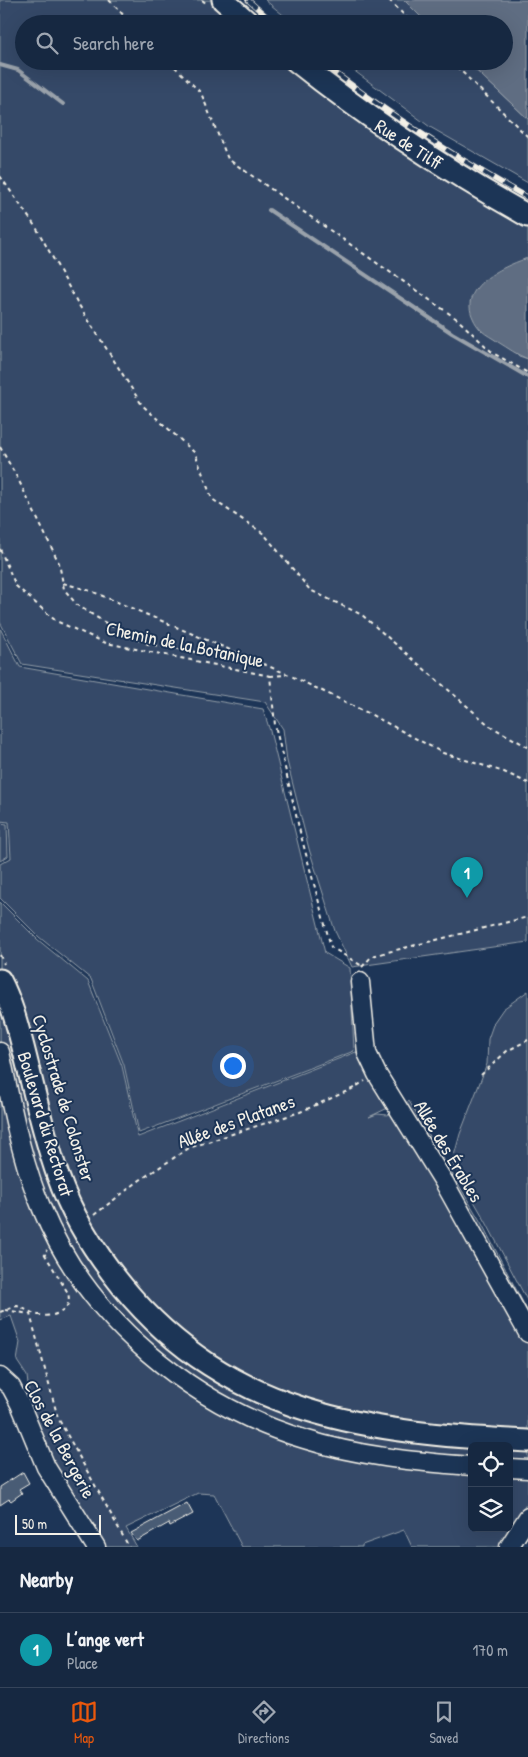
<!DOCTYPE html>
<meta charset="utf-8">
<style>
:root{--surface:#162841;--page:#23344c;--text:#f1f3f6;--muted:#9ea6b1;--line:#35445a;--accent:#ea580c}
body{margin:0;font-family:"Patrick Hand",sans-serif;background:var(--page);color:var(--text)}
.controls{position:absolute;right:15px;bottom:15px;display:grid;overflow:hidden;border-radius:8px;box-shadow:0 5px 20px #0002}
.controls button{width:45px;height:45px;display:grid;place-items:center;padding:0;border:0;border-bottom:1px solid var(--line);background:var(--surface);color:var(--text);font:25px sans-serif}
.scale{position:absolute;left:15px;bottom:12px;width:86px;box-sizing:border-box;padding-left:5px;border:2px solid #f4f1e8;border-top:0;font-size:14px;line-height:18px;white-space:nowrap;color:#f4f1e8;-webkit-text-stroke:4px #1d3557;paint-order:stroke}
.you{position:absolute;left:232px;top:1065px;width:18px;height:18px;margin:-12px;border:4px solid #fff;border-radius:50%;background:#1a73e8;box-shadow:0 0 0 8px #1a73e833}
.badge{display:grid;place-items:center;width:32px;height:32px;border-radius:50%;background:var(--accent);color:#fff;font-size:16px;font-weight:700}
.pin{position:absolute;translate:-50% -41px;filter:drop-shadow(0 1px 2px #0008)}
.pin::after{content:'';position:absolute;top:26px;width:18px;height:15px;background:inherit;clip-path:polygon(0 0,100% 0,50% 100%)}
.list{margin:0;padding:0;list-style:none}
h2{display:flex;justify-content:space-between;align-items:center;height:65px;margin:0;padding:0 20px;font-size:21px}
h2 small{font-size:16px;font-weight:400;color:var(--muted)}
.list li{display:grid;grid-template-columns:32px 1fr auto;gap:15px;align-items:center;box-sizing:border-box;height:75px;padding:0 20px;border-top:1px solid var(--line)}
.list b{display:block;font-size:19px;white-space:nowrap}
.list p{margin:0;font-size:16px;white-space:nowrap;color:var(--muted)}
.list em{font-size:16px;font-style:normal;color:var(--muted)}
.icon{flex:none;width:28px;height:28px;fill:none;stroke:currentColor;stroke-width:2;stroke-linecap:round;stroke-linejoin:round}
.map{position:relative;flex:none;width:528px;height:1547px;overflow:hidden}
.search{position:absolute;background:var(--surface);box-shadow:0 5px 20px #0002;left:15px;right:15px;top:15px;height:55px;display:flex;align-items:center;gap:12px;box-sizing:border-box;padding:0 18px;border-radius:28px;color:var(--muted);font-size:19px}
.sheet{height:140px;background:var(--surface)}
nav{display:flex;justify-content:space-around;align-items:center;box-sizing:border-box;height:70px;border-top:1px solid var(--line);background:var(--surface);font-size:14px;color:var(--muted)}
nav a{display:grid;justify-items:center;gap:2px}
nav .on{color:var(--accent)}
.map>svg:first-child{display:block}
</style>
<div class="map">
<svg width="528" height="1547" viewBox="0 0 528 1547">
<rect width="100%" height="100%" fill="#1d3557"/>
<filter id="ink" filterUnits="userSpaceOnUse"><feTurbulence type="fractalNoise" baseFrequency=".02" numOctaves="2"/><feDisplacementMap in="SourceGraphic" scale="10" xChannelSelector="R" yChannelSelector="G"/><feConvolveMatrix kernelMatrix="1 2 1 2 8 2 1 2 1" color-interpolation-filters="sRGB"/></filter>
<g filter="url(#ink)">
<!-- green -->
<g fill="#354a67" stroke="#949ea8" fill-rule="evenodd">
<polygon points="0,0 212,0 239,24 24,24 24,61 286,61 528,222 528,259 525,259 478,287 470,302 519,356 528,359 528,942 352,967 335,931 309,849 287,761 283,729 265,702 22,664 0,622"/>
<polygon points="265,0 404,0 428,24 294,24"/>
<polygon points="341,61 466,61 528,119 528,183 430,127"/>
<polygon points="0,628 20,667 263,709 270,731 325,953 350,968 354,1051 139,1133 124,1065 91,979 39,937 0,898 0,864 11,858 9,822 0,821"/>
<polygon points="0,823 7,824 8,856 0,861"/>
<path d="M0 902 37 939 88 981 122 1066 138 1137 356 1052 392 1106 369 1117 377 1114 388 1115 409 1101 482 1224 528 1312V1501L500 1547H412L404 1530 362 1545V1547H242L214 1494 198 1493 126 1528 137 1547H104L52 1460 31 1412 27 1376 17 1361 20 1342 11 1316 0 1320ZM472 1446H509V1528H472Z"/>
<polygon points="528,991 528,1302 486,1222 452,1163 460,1134 487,1064 488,1039 494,1022 503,1009"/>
</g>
<!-- water -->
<g fill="#5e6d82" stroke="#9aa2ab">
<polygon points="404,0 528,0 528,119 466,61 504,61 504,24 428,24"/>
<path d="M525 259H528V359C517 355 508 348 498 342 493 338 486 335 482 331 478 327 475 323 473 318 458 287 502 267 525 259Z"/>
</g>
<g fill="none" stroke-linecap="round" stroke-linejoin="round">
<!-- stream -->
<g stroke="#9aa2ab" stroke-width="4">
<polyline points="0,65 18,70 63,104"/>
<polyline points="269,210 452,333 528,377"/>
</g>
</g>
<!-- building -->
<g fill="#485b74" stroke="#f4f1e8">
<polygon points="23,1472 29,1483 19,1489 22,1493 11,1501 9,1499 0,1505 0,1487"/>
<polygon points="187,1503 193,1514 170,1526 169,1523 137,1541 131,1533"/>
</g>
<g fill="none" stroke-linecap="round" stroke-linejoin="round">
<defs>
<g id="minor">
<polyline points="360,982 367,1053 377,1074 444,1182 528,1333"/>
<path d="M0 1052C12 1106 20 1158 42 1209 87 1319 192 1405 304 1439 357 1456 416 1462 472 1466"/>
<polyline points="0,1377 11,1387 20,1404 46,1467 96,1547"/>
<polyline points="509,1468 528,1469"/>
<polyline points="509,1547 528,1517"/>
</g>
<g id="major">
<polyline points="223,0 250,24"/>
<path d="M296 61C370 120 446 170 528 216"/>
<path d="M0 980C11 1001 17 1024 23 1047 34 1090 43 1134 58 1176 72 1216 96 1254 123 1287 230 1417 371 1433 528 1441"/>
</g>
</defs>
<!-- minor casing -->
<use href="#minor" stroke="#f4f1e8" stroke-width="21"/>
<!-- major casing -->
<use href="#major" stroke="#f4f1e8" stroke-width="25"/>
<!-- path -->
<g stroke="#f4f1e8" stroke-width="2" stroke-dasharray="4 4" stroke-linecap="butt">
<polyline points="109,0 132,24"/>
<polyline points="202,0 207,4"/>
<polyline points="389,0 413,24"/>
<polyline points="169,61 201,93 228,159 457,319 493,353 528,373"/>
<polyline points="275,61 281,66"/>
<polyline points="451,61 528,137"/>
<polyline points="0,176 37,229 77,302 142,405 195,453 212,499 264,534 310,590 362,615 490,726 528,747"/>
<polyline points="0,447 18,479 59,563 64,589 77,605 109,625 148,644 208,654 247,659"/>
<polyline points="0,549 16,586 56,621 106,643 270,676 275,725 300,832 331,947 362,966"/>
<polyline points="63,583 91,591 287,674 368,713 443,753 504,772 528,783"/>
<polyline points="270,676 284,675"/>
<polyline points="0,955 4,964"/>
<polyline points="362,967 372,956 528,917"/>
<polyline points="481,1075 507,1051 528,1040"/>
<polyline points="94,1215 140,1180 189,1148 300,1112 352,1089 365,1081"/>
<polyline points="5,1310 30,1314 58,1418 129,1547"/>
<path d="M0 1312 17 1306C24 1308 32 1314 39 1315 54 1318 73 1311 68 1293L44 1253 47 1250"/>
</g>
<!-- minor -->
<use href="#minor" stroke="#1d3557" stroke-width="18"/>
<!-- major -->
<use href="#major" stroke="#1d3557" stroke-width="21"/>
<defs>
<g id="rail">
<polyline points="248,0 275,24"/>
<path d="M320 61C386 113 455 157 528 198"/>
</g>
</defs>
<!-- rail casing -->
<use href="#rail" stroke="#f4f1e8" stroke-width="5.5"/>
<!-- rail -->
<use href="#rail" stroke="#1d3557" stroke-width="4" stroke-dasharray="11" stroke-linecap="butt"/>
</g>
</g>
<g text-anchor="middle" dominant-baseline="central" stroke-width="4" stroke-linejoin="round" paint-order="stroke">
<!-- street labels -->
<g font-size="19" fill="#f4f1e8" stroke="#1d3557">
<text transform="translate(409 144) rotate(33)">Rue de Tilff</text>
<text transform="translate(185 644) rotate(12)">Chemin de la Botanique</text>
<text transform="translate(64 1098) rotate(73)">Cyclostrade de Colonster</text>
<text transform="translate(236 1121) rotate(-20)">Allée des Platanes</text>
<text transform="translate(46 1124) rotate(73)">Boulevard du Rectorat</text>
<text transform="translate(449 1151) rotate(59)">Allée des Érables</text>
<text transform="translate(60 1439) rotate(62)">Clos de la Bergerie</text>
</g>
</g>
</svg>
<div class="controls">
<button><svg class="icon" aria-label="locate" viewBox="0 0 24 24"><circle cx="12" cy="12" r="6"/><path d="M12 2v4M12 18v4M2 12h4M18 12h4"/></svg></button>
<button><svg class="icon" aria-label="layers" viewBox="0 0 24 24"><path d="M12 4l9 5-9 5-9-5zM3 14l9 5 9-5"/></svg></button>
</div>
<div class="scale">50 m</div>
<div class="you"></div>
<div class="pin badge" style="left:467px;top:898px;background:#0f9aa8">1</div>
<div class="search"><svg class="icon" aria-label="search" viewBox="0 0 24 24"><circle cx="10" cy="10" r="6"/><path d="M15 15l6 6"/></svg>Search here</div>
</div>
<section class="sheet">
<h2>Nearby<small></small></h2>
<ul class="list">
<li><span class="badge" style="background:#0f9aa8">1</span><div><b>L’ange vert</b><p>Place</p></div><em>170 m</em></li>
</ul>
</section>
<nav>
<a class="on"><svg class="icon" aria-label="map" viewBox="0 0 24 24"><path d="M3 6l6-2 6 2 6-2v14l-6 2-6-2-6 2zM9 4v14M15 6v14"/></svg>Map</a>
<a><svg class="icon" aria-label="directions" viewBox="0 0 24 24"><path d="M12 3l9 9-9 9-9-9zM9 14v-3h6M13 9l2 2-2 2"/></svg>Directions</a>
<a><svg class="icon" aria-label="saved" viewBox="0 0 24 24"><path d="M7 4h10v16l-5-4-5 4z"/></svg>Saved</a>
</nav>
